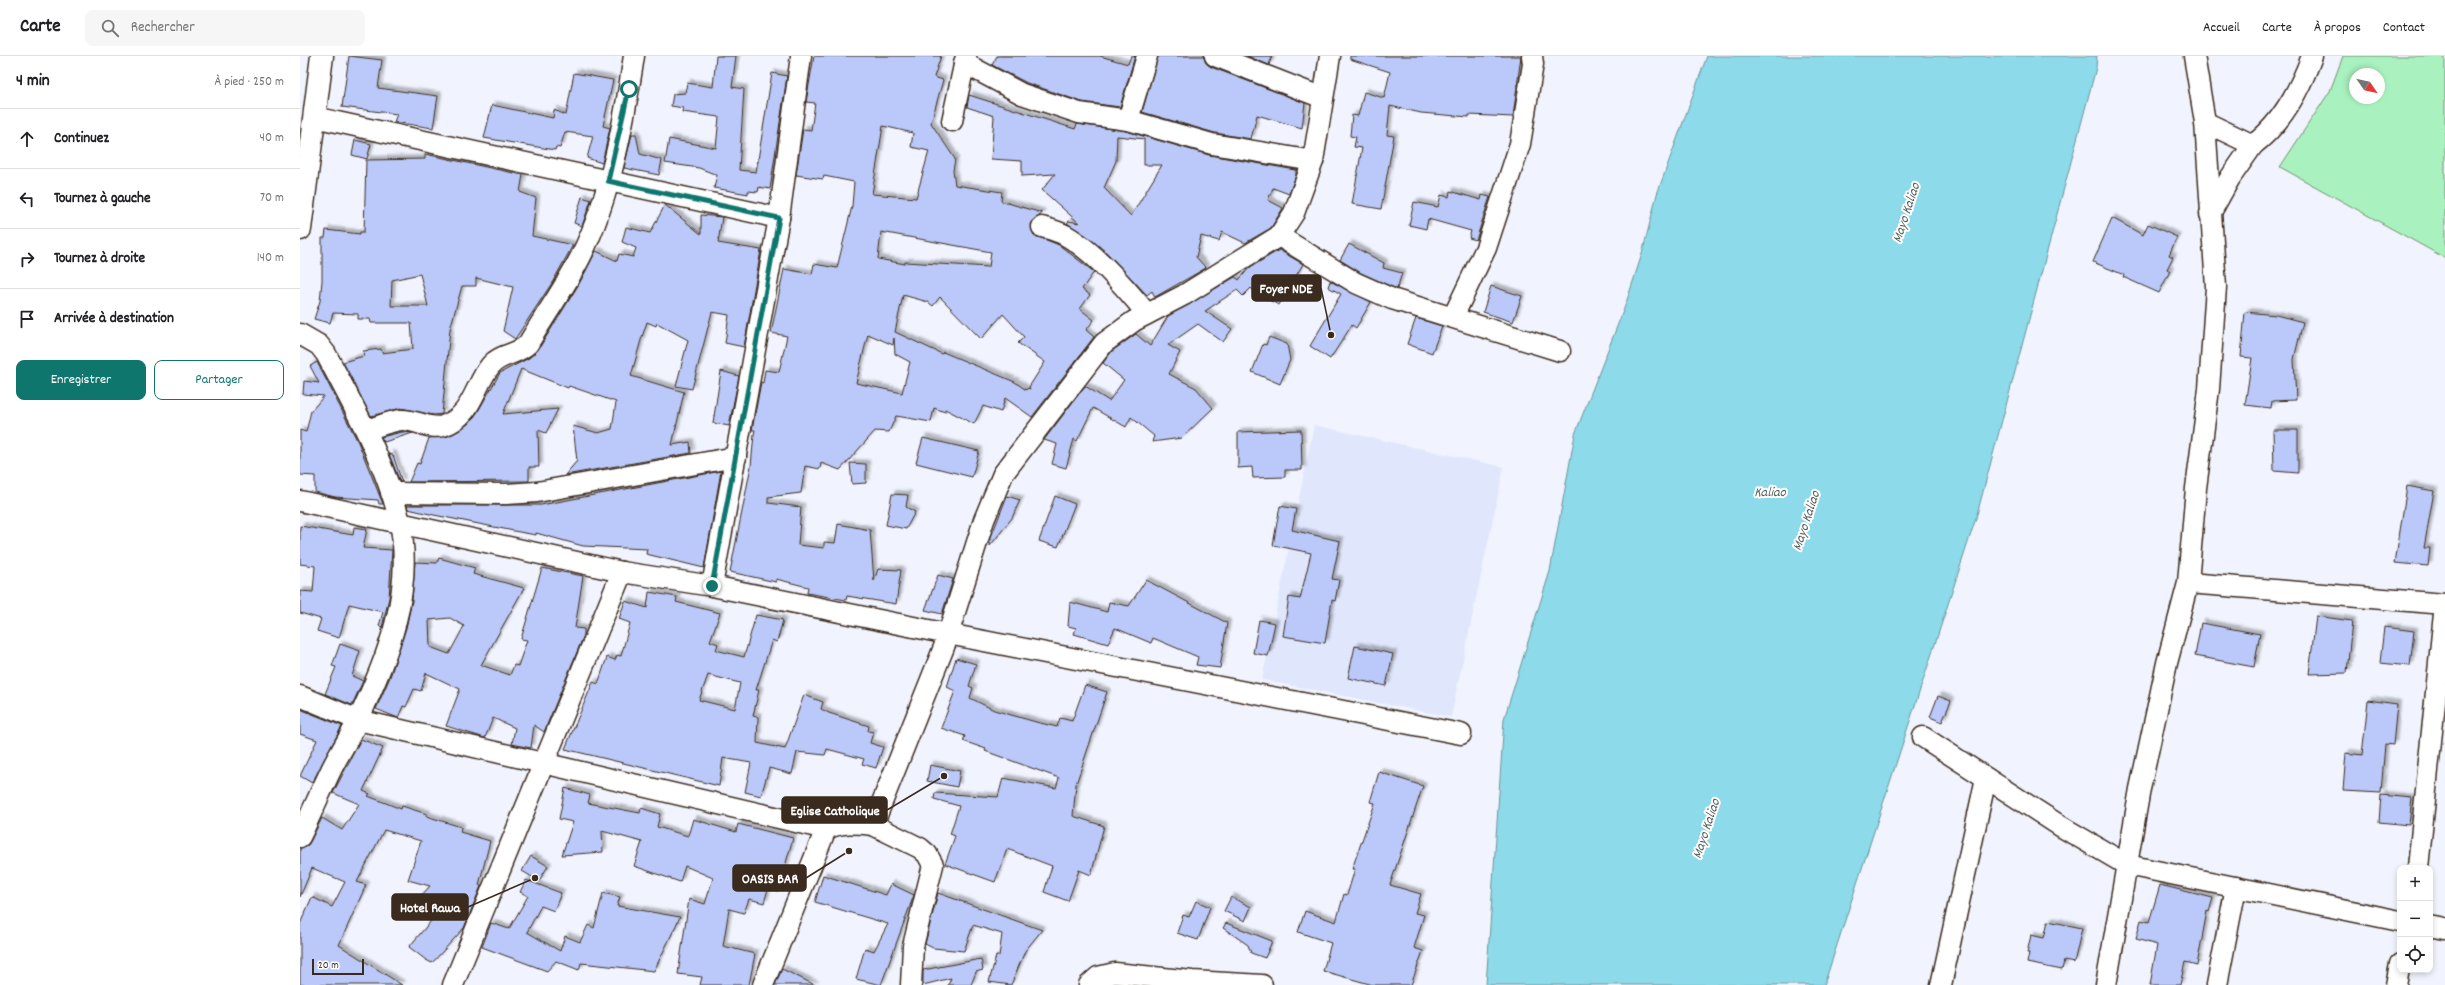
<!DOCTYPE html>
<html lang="fr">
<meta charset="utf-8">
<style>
:root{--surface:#fff;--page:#f6f6f6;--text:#202124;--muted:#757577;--line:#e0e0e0;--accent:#0f766e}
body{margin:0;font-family:Dekko,sans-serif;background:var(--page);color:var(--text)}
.controls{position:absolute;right:12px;bottom:12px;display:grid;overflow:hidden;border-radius:8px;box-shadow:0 2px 6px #0003}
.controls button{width:36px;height:36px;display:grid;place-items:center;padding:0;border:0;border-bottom:1px solid var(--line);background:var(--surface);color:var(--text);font:20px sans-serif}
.compass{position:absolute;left:2049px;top:12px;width:36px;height:36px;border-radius:50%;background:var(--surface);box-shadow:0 2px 6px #0003;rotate:124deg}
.scale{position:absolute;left:12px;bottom:10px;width:52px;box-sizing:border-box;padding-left:4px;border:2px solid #3b2a1e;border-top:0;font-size:11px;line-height:14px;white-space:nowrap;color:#3b2a1e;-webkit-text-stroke:3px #fff;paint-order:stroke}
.stop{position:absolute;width:12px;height:12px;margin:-9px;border:3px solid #0f766e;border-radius:50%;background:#fff}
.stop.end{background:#0f766e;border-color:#fff;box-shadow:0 1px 4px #0008}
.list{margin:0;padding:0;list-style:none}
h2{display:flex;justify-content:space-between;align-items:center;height:52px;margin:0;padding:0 16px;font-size:17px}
h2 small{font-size:13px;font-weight:400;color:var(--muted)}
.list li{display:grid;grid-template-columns:26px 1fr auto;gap:12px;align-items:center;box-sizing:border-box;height:60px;padding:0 16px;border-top:1px solid var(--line)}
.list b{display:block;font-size:15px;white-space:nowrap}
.list em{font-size:13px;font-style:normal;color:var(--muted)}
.actions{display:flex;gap:8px;padding:12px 16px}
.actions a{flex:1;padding:9px 0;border:1px solid var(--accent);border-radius:8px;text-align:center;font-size:14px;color:var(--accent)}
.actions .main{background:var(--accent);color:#fff}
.icon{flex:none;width:22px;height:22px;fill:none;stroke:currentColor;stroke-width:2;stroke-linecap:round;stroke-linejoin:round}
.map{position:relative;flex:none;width:2145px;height:929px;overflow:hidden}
header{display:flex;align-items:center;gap:24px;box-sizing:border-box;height:56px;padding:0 20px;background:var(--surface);border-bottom:1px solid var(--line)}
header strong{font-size:19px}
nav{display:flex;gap:22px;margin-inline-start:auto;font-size:14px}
.search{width:280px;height:36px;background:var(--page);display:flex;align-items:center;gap:10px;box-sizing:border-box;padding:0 14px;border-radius:8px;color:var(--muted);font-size:15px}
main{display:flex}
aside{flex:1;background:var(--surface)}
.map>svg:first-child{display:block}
</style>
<header>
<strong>Carte</strong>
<div class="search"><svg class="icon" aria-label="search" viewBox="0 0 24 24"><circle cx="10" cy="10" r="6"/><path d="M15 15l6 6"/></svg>Rechercher</div>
<nav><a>Accueil</a><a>Carte</a><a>À propos</a><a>Contact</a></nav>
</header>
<main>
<aside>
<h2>4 min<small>À pied · 250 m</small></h2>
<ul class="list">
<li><svg class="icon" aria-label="ahead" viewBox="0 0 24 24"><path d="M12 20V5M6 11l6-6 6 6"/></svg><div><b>Continuez</b></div><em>40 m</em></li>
<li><svg class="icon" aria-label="left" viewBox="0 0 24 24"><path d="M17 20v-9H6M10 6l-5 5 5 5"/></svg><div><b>Tournez à gauche</b></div><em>70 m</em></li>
<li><svg class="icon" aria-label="right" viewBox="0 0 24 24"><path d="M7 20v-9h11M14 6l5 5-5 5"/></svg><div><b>Tournez à droite</b></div><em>140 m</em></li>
<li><svg class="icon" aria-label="arrive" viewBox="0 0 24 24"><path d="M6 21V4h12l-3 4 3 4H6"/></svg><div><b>Arrivée à destination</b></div></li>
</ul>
<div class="actions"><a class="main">Enregistrer</a><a>Partager</a></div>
</aside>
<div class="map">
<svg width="2145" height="929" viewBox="0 0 2145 929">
<defs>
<filter id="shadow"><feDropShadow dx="3.5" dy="-3.5" stdDeviation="1" flood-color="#0004"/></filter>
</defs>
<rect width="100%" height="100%" fill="#f1f4fe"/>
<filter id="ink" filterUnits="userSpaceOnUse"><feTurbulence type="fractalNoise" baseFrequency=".025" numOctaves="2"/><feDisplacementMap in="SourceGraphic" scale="8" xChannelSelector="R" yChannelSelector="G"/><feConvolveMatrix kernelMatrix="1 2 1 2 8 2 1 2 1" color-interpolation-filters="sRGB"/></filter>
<g filter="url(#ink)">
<!-- built -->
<polygon fill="#e0e7fc" points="1014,369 1204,411 1151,661 962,624"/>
<!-- green -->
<path fill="#a9f2bf" stroke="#728e6e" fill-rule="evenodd" d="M2043 0H2145V202L1980 111 2030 35ZM2055 18H2079V42H2055Z"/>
<!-- water -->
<polygon fill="#8cdaea" stroke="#6c9498" points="1407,0 1797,0 1796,12 1676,462 1524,929 1186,929 1204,663 1250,515 1275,378 1325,250 1342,198 1357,138"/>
<!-- building -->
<g fill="#bac9f9" stroke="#3b2a1e" fill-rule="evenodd" filter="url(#shadow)">
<polygon points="49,0 82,4 78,32 138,40 133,72 94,66 97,58 42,51"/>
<polygon points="416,0 436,0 432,31 444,33 439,114 456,116 472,17 487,20 470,133 459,131 458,136 448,135 448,138 414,132 417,119 399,112 365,107 369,83 416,92 419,61 382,56 383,52 371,50 373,38 385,37 387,27 413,31"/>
<path d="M514 0H641L634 21 643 24 631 67 655 103 653 115 655 129 702 136 701 145 742 157 731 168 734 179 759 189 794 216 782 233 790 239 780 253 794 264 786 274 794 281 732 361 705 342 701 356 683 350 674 368 645 353V356L634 352 631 366 596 360 589 376 575 375 540 414 521 407 520 413 505 410 501 437 468 441V447L501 451 498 489 524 492V486L535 487 538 468 570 474 574 525 578 513 601 514 596 548 547 540 546 544 507 537 508 531 476 523V526L430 516 451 410 454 378 455 374H452L461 326 463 327 465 314 479 316 487 280 471 277 484 213 512 218 514 208 537 212 552 150 554 126 524 120 523 123 496 119 503 73 511 74 515 47 506 46ZM583 70 613 77 611 91 629 95 616 142 572 138ZM581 176 691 196 689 211 605 206V208L578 203ZM603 239 628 246 633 250 640 241 681 283 703 258 724 281 718 287 745 306 729 331 730 333 728 332 726 334 715 326 643 296 642 298 595 276ZM568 278 593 289 594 282 595 298 610 306 602 337 556 327Z"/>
<polygon points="697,0 800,0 828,8 831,0 835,0 820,51 782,46 727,27 692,9"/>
<polygon points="858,0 903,0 906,7 911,11 1005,47 1002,72 957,59 951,83 915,77 842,56"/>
<polygon points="947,0 972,0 969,9"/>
<polygon points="1050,0 1221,0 1213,61 1169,59 1169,61 1121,57 1090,50 1087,79 1094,80 1081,153 1052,148 1062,92 1054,91 1056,81 1050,80 1052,59 1058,60 1064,36 1084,42 1090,16 1050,3"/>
<polygon points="274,17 313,24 303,70 310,72 302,107 287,102 293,80 265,76 260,92 256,91 255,94 184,82 192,49 253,62 254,54 266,59"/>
<path d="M669 39 775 73 777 68 826 75 909 99 996 114V119L989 138 973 132 968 144 983 152 971 172 945 187 922 176 919 185 901 180 896 201 906 212 855 241 852 235 847 239 806 196 767 167 769 165 779 167 742 134 755 118 722 120V105L691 103 694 60 667 51ZM817 80 844 83V109H862L831 160 804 132 816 105Z"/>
<polygon points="332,78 336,78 340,98 362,104 359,119 324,112"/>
<polygon points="55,84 71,88 67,103 52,99"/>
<path d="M125 98 223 119 220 136 236 142 232 180 273 189 252 227 215 283 203 275 213 231 176 222V230H162L150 273 142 358 134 359 101 352 71 360 43 306 64 300 63 295 81 293 82 297 113 293 111 267H71L70 263H58V258L33 257 30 267 14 263 20 245 22 225V182H25L26 174 60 178V176H64L66 104 125 103ZM120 218 128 250H91L92 224Z"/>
<polygon points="1150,135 1181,144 1182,139 1190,141 1176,184 1169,182 1171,175 1128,163 1126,173 1109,169 1114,146 1138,151 1141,139 1149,141"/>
<polygon points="282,141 291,144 282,170 274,167"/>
<polygon points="365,149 401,178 401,159 422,161 418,187 461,194 444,291 425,287 429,259 412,256 392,333 376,330 388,284 357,267 356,270 347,266 341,284 331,320 384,336 372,389 390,386 391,397 265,419 277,405 273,370 298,377 312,373 316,346 269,330 268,332 221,313 203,358 258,353 246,377 238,374 239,411 229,411 229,425 109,426 117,407 120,408 129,382 148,380 168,368 177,357 200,317 229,302 238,294 279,228 296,195 317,205 319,198 333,201 336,192 322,186 326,171 350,177"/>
<polygon points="1812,162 1843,179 1848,168 1877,181 1869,199 1873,201 1867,213 1870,215 1859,237 1823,221 1824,219 1793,206"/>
<polygon points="1049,188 1084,207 1083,212 1102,217 1097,233 1061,217 1040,204"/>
<polygon points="979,194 1003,208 979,249 958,239 951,232 943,240 937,234 905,255 932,273 923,286 898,268 868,289 880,296 869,318 896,332 913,352 882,382 852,386 854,380 831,361 826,371 793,352 777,385 774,383 766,412 752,408 757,388 744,384 785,330 809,345 824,324 803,307 812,295 836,278 850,290 868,260 935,221 939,224 949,212"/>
<polygon points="1030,225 1071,246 1056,272 1052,269 1030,303 1010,290 1041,238 1028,231"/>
<polygon points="1191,230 1222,240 1213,266 1183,256"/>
<polygon points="1945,256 1976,259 2003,266 1994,303 1996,344 1972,345 1971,352 1945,349 1952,302 1941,301"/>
<polygon points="1116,262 1142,270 1132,297 1107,288"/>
<polygon points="969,281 987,288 990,304 980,328 952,316 963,288 966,289"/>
<polygon points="17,306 58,386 83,448 79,448 78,444 35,441 15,436 15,420 0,419 0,374 6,376 11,355 24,340 3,338 4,325 19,327 10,310"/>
<polygon points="421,315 439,320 429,370 413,367"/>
<polygon points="1001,374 1002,414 985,414 985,421 953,422 952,411 938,412 938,376"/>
<polygon points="1973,374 1998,374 1998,417 1974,415"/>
<polygon points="102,376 113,377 84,386 81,381"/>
<polygon points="623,382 679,395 672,421 616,407"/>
<polygon points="89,398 93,399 102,426 100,426"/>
<polygon points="550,407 566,408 566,427 552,428"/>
<polygon points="421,415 404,512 346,498 347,493 283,490 236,477 236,479 219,476 134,459 108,453 107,449 241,449"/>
<polygon points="2107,430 2134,435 2124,492 2130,492 2128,510 2095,507"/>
<polygon points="592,438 608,439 606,451 615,456 606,473 586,469"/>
<polygon points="707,440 720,444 712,462 690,490 691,481"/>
<polygon points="755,440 775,448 758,491 739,485"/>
<polygon points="980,450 996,453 992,474 1040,485 1032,523 1039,524 1035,545 1032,544 1025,587 983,580 989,541 1000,543 1011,497 973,489"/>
<polygon points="0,470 53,479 54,471 67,473 63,492 92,494 89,542 82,571 79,570 83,556 49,548 39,582 17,575 21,563 0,557 0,535 13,536 15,510 0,508"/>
<path d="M139 502 175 512 173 518 224 532 181 609 210 619 214 609 218 610 227 584 221 583 242 512 283 520 275 572 284 573V579L244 676 234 669 231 692 212 688 215 672 193 662 185 682 146 670 160 633 126 617 121 635 114 633 106 651 103 650 98 662 76 653 90 621 106 572 112 545 115 506 137 507ZM150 562 164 570 149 598 130 591 129 564Z"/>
<polygon points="638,519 653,523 642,558 625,554"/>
<polygon points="846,524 927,567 920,612 896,609 898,601 853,582 851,587 815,572 808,588 774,578 776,572 768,570 770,546 807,556 809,546 829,550"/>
<path d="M349 536 377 541 376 546 420 557 410 585 418 588 416 594 444 601 456 559 483 564 477 586 472 584 456 634H459L453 660 458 661 457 687 485 693 504 639 523 646 521 653 529 657 569 670 568 675 573 676 570 687 583 691 576 712 562 708 564 703 527 693 525 699 497 696 492 718 469 712 461 740 445 736 451 707 423 702 419 730 265 693 293 626 298 628 307 601 315 604 317 599 321 600 330 567 319 563 325 545 347 552ZM408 619 440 627 435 653 399 644Z"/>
<polygon points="2016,560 2052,565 2047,617 2009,618"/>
<polygon points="959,564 975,567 968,600 953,597"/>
<polygon points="1901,567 1960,578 1954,611 1895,600"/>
<polygon points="2084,571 2114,575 2110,610 2080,607"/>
<polygon points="40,588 60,595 52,620 63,625 52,649 25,638 36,611 32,610"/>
<polygon points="1055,590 1093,598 1086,630 1048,622"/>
<polygon points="656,602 676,608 669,630 673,632 670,642 694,654 736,666 757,671 760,662 772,665 785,629 807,636 776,728 773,760 804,770 791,819 779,814 768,845 744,836 752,810 707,793 695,826 645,808 655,780 650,778 659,750 634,743 635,737 698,741 703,722 756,732 759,722 685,695 686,693 663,685 665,680 641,672 655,635 647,631"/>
<polygon points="1638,640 1651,645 1642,666 1630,661"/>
<polygon points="2068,644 2097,648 2093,689 2085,688 2081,737 2043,735 2046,697 2062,699"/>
<polygon points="0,653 42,670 12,727 0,720 17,684 0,678"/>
<polygon points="61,683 83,692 63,735 70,738 68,740 101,753 102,750 127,758 126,760 161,771 160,776 190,785 179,829 181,830 164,872 132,907 126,904 109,891 131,865 112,850 130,830 108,824 121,785 84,774 57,826 66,829 39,889 102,929 0,929 0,868 12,841 32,851 45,826 12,812 0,841 0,792 6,791 10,786 22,762 42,774 59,748 33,737"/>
<polygon points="630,709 660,715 657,731 627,725"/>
<polygon points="1079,716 1123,730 1090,829 1121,838 1115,857 1124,859 1114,892 1123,895 1111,929 1073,929 1023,915 1031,887 998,876 1005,855 1036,866 1044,838 1047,839 1055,813 1052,813 1075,747 1070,746"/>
<polygon points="265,732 290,739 288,747 340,757 341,752 360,758 357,771 388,780 393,763 436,776 438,768 493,782 478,835 468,833 464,847 449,843 444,857 429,853 423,890 455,898 449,929 400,929 402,921 378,918 389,843 405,848 413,822 385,810 380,826 334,810 342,786 302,775 303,796 262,799 273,766 259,763"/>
<polygon points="2081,739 2112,742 2109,769 2079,766"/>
<polygon points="231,800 248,810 239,825 222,815"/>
<polygon points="523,819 586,839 591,828 614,839 581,929 556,923 565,892 574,895 588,868 515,846"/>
<polygon points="226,824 261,837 254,855 241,850 227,876 260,895 265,880 280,886 288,869 294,872 303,837 320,841 317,850 380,861 354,915 281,907 279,914 256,905 247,915 182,891 191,867 209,873 228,840 220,836"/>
<polygon points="1860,829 1913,842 1909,856 1907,855 1897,909 1885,906 1880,929 1850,929 1857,889 1836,883 1841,864 1849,866"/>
<polygon points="638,837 742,874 725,895 711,929 689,926 696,900 699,900 702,878 673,869 664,895 633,892 625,888"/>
<polygon points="931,841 951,851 945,865 924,855"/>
<polygon points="896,845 910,851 898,884 877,877 883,859 889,861"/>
<polygon points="1748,865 1782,872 1774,907 1764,905 1762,914 1727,907 1729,897 1727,897 1731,879 1744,882"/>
<polygon points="926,867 972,885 965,902 951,897 948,889 923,872"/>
<polygon points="681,903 683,914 676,916 671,929 648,929 651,922 623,929 623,914"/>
<polygon points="482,913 515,929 475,929"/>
</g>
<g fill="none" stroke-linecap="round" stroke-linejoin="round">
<defs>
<g id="street">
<polyline points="915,0 1023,42"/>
<polyline points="664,7 722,38 779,57 828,64 912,88 1013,105"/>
<polyline points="14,61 479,162"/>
<polyline points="828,64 847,0"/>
<polyline points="652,65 666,0"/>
<path d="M1905 66 1953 89C1981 68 2000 33 2012 0"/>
<polyline points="1910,158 1930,122 1953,89"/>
<path d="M742 171C749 173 758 175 765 179 794 195 826 232 847 258"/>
<polyline points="979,180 1056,227 1092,243 1260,295"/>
<polyline points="1153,261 1186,192 1220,88 1233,8 1232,0"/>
<path d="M0 278 19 289 26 298C54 351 87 409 100 467 114 536 87 603 58 664 50 681 40 696 32 712 21 735 11 758 0 781"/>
<path d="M66 374C77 371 90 365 101 364 115 363 129 374 143 370 173 360 174 329 191 309 200 298 217 299 228 288 245 259 266 230 281 200 311 139 324 66 334 0"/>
<polyline points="91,437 206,438 237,436 436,401"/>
<polyline points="0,445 322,516 412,530 648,578 1161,678"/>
<polyline points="1888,527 2145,548"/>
<polyline points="412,530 479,162 501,0"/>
<path d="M0 640 58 664 526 773C542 766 555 767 573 769L644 591 684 464 703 418 804 287 834 265 884 239 979 180 994 157 1013 105 1030 0"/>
<polyline points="1623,681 1762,771 1827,809 2100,865"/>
<polyline points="573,769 620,792 627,798 633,809 613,890 611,929"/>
<polyline points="2118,812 2145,548"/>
<polyline points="2130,870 2145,873"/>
<polyline points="153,929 322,516"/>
<polyline points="463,929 526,773"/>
<polyline points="789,929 798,921 815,917 892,925 962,929"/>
<polyline points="1641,929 1686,722"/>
<polyline points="1806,929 1840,733 1867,607 1888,527 1896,432 1909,333 1916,231 1905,66 1894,0"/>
<polyline points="1917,929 1936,831"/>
<polyline points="2096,929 2100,908"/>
</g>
<polyline id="secondary" points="0,173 22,0"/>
</defs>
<!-- street casing -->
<use href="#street" stroke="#3b2a1e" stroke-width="23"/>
<!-- secondary casing -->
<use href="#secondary" stroke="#3b2a1e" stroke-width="25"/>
<!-- street -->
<use href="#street" stroke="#fff" stroke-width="20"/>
<!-- secondary -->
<use href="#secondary" stroke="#fff" stroke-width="22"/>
</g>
</g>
<g fill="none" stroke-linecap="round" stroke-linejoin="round" filter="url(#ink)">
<!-- route -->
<polyline stroke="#0f766e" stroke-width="5" points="329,33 308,125 479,162 412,530"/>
</g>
<g text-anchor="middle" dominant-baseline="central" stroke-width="4" stroke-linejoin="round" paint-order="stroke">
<!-- water labels -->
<g font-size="14" font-style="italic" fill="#535f5b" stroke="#fff">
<text transform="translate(1607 157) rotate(-72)">Mayo Kaliao</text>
<text x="1470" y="437">Kaliao</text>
<text transform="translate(1507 465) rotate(-72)">Mayo Kaliao</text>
<text transform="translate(1407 773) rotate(-72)">Mayo Kaliao</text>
</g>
</g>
<!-- callouts -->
<path fill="none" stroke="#3b2a1e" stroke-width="1.5" d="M1031 279L1021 232M644 720L587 754M549 795L506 822M235 822L168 851"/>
<g fill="#3b2a1e" stroke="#fff" stroke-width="1.5">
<circle cx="1031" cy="279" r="4"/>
<circle cx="644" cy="720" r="4"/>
<circle cx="549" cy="795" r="4"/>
<circle cx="235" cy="822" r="4"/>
</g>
<g fill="#3b2a1e" stroke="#3b2a1e" stroke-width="1.5">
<rect x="952" y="219" width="69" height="26" rx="4"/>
<rect x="482" y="741" width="105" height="26" rx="4"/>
<rect x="433" y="809" width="73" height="26" rx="4"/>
<rect x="92" y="838" width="76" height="26" rx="4"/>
</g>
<g font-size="14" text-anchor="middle" font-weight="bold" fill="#fff">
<text x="986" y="237">Foyer NDE</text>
<text x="535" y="759">Eglise Catholique</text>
<text x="470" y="827">OASIS BAR</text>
<text x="130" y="856">Hotel Rawa</text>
</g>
</svg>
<div class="controls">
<button>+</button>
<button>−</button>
<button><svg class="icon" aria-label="locate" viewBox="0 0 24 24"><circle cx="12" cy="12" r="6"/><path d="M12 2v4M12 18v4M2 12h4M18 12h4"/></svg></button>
</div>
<svg class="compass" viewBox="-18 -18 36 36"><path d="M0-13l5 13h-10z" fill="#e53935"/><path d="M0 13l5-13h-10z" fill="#757577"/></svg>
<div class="scale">20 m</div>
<div class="stop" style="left:329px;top:33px"></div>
<div class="stop end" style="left:412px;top:530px"></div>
</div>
</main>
